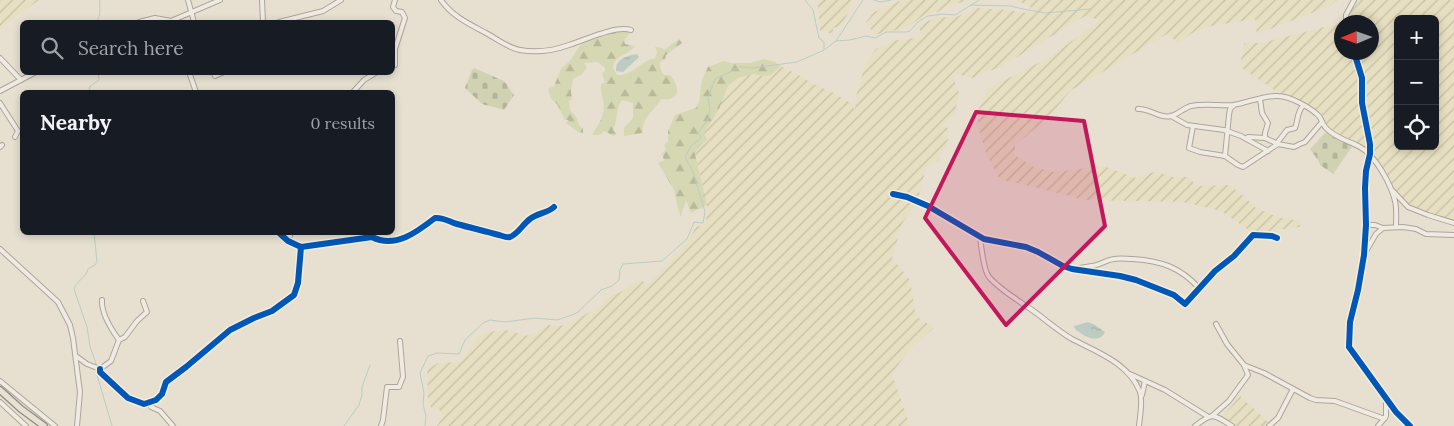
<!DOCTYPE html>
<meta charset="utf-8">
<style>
:root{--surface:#171b24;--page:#20242c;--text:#f1f3f6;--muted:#9ea1a6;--line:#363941}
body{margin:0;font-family:Lora,serif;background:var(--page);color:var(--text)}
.controls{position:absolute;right:15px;top:15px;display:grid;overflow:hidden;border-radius:8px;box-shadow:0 2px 8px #0003}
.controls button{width:45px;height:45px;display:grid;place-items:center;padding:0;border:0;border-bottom:1px solid var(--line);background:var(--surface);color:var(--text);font:25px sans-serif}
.compass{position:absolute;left:1334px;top:15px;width:45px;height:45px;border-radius:50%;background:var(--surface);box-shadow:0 2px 8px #0003;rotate:268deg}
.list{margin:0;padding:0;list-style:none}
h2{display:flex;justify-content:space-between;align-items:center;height:65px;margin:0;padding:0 20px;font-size:21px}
h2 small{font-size:16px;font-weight:400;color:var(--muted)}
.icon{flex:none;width:28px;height:28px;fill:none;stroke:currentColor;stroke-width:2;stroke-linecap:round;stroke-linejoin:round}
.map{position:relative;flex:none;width:1454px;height:426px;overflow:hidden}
.search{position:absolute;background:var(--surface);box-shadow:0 2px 8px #0003;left:20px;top:20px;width:375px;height:55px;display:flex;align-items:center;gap:12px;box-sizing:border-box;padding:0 18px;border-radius:8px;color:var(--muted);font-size:19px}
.panel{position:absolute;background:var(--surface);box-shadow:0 2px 8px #0003;left:20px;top:90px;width:375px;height:145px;border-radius:8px}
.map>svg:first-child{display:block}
</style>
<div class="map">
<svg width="1454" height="426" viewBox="0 0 1454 426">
<defs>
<pattern id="farmland-furrows" width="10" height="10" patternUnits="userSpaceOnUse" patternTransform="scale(1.25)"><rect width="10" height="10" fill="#e6dfc2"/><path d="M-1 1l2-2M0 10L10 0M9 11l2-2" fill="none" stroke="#c6c0a6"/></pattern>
<pattern id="forest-firs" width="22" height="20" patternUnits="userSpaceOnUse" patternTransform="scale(1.25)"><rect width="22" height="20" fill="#d6d7b3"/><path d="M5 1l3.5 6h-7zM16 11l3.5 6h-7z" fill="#b9b99a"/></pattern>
<pattern id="cemetery-stones" width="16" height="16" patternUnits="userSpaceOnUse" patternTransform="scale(1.25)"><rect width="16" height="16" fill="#d1d1b3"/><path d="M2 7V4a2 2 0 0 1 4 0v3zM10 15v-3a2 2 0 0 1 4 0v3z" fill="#b4b49a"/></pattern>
<pattern id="water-ripples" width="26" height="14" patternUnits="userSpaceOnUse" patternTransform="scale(1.25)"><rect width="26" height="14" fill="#bcccc2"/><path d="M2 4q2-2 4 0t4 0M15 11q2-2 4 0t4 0" fill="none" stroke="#a2b0a6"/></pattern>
</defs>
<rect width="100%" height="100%" fill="#e7e0d1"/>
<!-- farmland -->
<g fill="url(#farmland-furrows)" fill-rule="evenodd">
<polygon points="0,0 39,0 18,15 0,29"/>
<polygon points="818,0 853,0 851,1 848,13 841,26 833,28 833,34 820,30 818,8"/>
<polygon points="902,0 971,0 946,6 938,12 924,15 907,28 881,33 875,35 866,22 874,12"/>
<polygon points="992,0 1337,0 1330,6 1257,34 1255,19 1211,26 1195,31 1178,43 1167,34 1070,91 1049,117 1015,145 1015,155 1034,167 1053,172 1103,166 1136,178 1157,171 1171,177 1190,177 1196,186 1228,185 1239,192 1256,208 1278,217 1299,221 1300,227 1253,233 1221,211 1183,202 1085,200 1018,183 1000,180 986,153 978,127 978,111 987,89 1050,57 1100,20 1085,16 1000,67 972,78 952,73 959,93 955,113 942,126 948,128 948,140 939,160 926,168 917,202 903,222 892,258 910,280 916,316 934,328 908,351 892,374 910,426 437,426 443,416 440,410 431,408 428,398 427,369 438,363 460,362 477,337 483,334 495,331 507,330 526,336 537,332 546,325 559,326 567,325 600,306 605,298 619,293 639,280 649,284 687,242 696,227 706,224 707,205 695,154 697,150 707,139 704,133 719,109 728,86 738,78 754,74 764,76 771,75 781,66 804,78 811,83 832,92 852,104 855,110 856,96 866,62 876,49 897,40 922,37 919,26 925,22 940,17 954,18 977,8 1009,10 1027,13 1031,7 1016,0"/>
<path d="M1354 0H1454V223L1408 207 1392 190 1370 154 1326 129 1315 113 1285 97 1240 67 1244 43H1261L1340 23 1341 24 1342 52H1372V22H1346V15ZM1398 19H1435V146H1398Z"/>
<polygon points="1240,396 1269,423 1265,426 1233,426 1222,417"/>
</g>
<!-- forest -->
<g fill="url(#forest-firs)">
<path d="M623 30 631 32 624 40 625 44 635 46C628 56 615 54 613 68L617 75C633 76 640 61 655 58L657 52 655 47 662 48 664 50 679 39 682 43 666 55 665 60 661 61C659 66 661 70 664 75H670C676 81 682 96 670 99 667 100 664 99 662 99 658 104 647 116 645 120 643 124 643 129 642 133L624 136V128L633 118V103L622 100C616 108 618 120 613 130L617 134 614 136 604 131C601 135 596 136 592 134 600 123 606 114 603 100 602 94 600 90 601 84L606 82 604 80 602 73 605 71V68L598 62 584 63 587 68 581 75 573 79 571 91 572 99 569 101 570 110 576 117 579 125 583 129V133L578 132 566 123 569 120H565L557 104 551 99 548 89 554 86 562 67C573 62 575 49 582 44 587 41 590 42 593 37Z"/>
<polygon points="764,59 775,62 781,66 771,75 764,76 754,74 738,78 728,86 719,109 704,133 707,139 697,150 695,154 707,205 691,213 686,200 681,216 678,209 674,190 658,163 664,160 662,154 666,149 664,145 668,142 668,131 675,115 696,108 699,102 702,79 708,67 723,61 731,63 750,63"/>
</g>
<!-- cemetery -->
<g fill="url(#cemetery-stones)">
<polygon points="474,68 504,81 514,95 504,110 482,104 465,88 472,70"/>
<polygon points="1326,132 1347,143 1352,147 1333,174 1320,165 1318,160 1310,149"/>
</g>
<!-- water -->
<g fill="url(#water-ripples)">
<path d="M637 54 639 57 623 72 616 71C615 59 626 56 637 54Z"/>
<path d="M1088 322 1095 325 1105 332C1099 345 1083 336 1075 329L1074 326Z"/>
</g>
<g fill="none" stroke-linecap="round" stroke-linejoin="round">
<!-- stream -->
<g stroke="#bcccc2" stroke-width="1">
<polyline points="805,0 813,10 819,38 824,42 824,49"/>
<polyline points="874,0 880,2 891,0"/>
<polyline points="971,5 979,0"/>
<path d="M96 22C102 15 99 9 100 0"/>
<polyline points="836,41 850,40 866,36 875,38 886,32 906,32 910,31 919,21 928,16 943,14 955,15 971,5 1011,6 1023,9 1046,13 1090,9"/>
<polyline points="90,92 89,87 99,80 98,72"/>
<path d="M94 232 97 262 95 265 88 269C86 278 77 280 74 289L87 327 90 346 97 367"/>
<polyline points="98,371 97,375 112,426"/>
<polyline points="344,426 359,405 362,395 362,387 370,365"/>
<polyline points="425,426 426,416 423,404 424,393 420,373 428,356 437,353 459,354 465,340 483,323 490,320 505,322 535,318 557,320 572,315 578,312 601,290 612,286 619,280 620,270 623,264 662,261 687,239 694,222 703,223 705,212 693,172 685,157 691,146 701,138 698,133 708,119 710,109 708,98 715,79 740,67 752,68 797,62 824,50 836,41 863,0"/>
</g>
<defs>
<g id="street">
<polyline points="188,0 194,22"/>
<polyline points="262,0 263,22"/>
<path d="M441 0C452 16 469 24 486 33 497 39 508 48 520 50 536 53 555 50 569 45 585 40 616 25 631 30"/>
<polyline points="139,22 155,18 171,21 220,0"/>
<polyline points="279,22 323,11 341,0"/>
<polyline points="1346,22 1346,15 1354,0"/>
<polyline points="1354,52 1362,78 1362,103 1370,144 1370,154 1366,171 1365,188 1366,225 1364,255 1358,290 1350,322 1349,347 1396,412 1410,426"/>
<polyline points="0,58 21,80"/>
<polyline points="392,65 395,65 395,49 405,18 402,12 396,11 393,7 395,0"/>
<polyline points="189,72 196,92"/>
<polyline points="213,72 215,76 224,72"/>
<polyline points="0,91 36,72"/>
<polyline points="353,92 364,80 377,72"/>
<polyline points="1260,99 1262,113 1268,123 1265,133 1265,138"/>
<polyline points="0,103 18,131 15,137"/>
<path d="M1138 109C1150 108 1159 119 1171 116 1178 114 1184 108 1191 106 1205 103 1220 106 1233 105 1248 103 1263 95 1278 96 1290 96 1311 108 1319 116 1322 120 1323 126 1327 129 1336 138 1349 141 1360 147 1375 155 1391 184 1395 201 1397 209 1396 218 1396 227"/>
<polyline points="1171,116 1187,125 1224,130 1241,136 1268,151"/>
<polyline points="1193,126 1189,148 1200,152 1225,156 1238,165 1243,167 1278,144 1294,147 1300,144 1305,142 1322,122"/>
<polyline points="1247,139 1248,137 1265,138 1278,144"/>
<path d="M1277 143 1287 130 1295 128C1298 121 1297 111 1303 106"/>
<polyline points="0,147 2,145"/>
<polyline points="1225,156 1229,115 1230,109 1234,105"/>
<polyline points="1392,190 1408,207 1428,215 1454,223"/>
<polyline points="893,194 907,197 928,206 984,239 1026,247 1038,252 1063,266 1072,269 1120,276 1136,280 1174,295 1185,304 1215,271 1234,256 1253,235 1272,236 1277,238"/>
<polyline points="1366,225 1375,225 1383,228"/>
<path d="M278 232 288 241 301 247 372 237C395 249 417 232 435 218 443 217 450 222 457 224 471 228 485 231 499 235 503 236 506 238 510 237 518 234 523 224 530 219 537 213 548 213 554 207"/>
<path d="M980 237C981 246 984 271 989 277 1000 290 1018 300 1032 310 1045 319 1058 331 1072 339 1097 352 1129 363 1140 392 1143 402 1140 415 1139 426"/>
<polyline points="288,241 291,232"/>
<polyline points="0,249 58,302 70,325 73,338 80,392 77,426"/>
<polyline points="1365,253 1376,234 1383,228 1403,227 1416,229 1426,234 1454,235"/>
<path d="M1077 269C1082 267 1086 267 1092 266 1100 265 1106 260 1114 259 1120 258 1127 259 1133 259 1161 261 1180 267 1199 288"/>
<path d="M102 300C101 314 111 329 119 340"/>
<polyline points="76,356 87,364 100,369"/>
<polyline points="1244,365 1264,373 1310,398 1316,400 1335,401 1382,418 1385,418 1386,416 1386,400"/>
<polyline points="100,369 100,372 128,398 144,404 156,400 162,394 166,382 186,367 230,330 254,318 272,311 294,295 298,283 301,247"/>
<polyline points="100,369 111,361 119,340 125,337 137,321 147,312 143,301"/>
<polyline points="1130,374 1165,390 1207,416"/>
<polyline points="0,381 55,426"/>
<polyline points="1142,395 1145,381"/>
<polyline points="0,402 26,426"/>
<polyline points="149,403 151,407 160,411 173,426"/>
<polyline points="1212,416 1229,401 1248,375 1244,365 1227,344 1216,324"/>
<polyline points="381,426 383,420 387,387 399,387 403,377 400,341"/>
<path d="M1195 426C1213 412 1213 414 1232 426"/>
<polyline points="1269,426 1278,418 1293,389"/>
<polyline points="1378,426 1384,419"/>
</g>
<polyline id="primary" points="0,390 21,409 44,426"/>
</defs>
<!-- street casing -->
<use href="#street" stroke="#ada599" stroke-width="6"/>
<!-- primary casing -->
<use href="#primary" stroke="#928b80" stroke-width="8"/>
<!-- street -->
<use href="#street" stroke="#efebe3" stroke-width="4"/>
<!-- primary -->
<use href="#primary" stroke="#e6e1d4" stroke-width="5.5"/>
<defs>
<g id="cycleway">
<polyline points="1354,52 1362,78 1362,103 1370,144 1370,154 1366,171 1365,188 1366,225 1364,255 1358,290 1350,322 1349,347 1396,412 1410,426"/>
<polyline points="893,194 907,197 928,206 984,239 1026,247 1038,252 1063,266 1072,269 1120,276 1136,280 1174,295 1185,304 1215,271 1234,256 1253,235 1272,236 1277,238"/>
<path d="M278 232 288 241 301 247 372 237C395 249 417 232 435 218 443 217 450 222 457 224 471 228 485 231 499 235 503 236 506 238 510 237 518 234 523 224 530 219 537 213 548 213 554 207"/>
<polyline points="100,369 100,372 128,398 144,404 156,400 162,394 166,382 186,367 230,330 254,318 272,311 294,295 298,283 301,247"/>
</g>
</defs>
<!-- cycleway casing -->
<use href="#cycleway" stroke="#f7eed8" stroke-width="9"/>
<!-- cycleway -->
<use href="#cycleway" stroke="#0057b8" stroke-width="6"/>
</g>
<!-- marked area -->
<path fill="#c2185b" fill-opacity="0.2" stroke="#c2185b" stroke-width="4" stroke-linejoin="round" d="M976 112 1084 121 1105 226 1006 325 925 218Z"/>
</svg>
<div class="controls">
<button>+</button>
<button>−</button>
<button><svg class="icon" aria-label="locate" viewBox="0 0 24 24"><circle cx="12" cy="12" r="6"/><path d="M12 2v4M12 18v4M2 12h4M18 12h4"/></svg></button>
</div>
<svg class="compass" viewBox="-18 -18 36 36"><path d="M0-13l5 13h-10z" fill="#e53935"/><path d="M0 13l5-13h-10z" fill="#9ea1a6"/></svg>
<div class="search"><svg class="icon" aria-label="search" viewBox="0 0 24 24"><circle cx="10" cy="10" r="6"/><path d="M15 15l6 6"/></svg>Search here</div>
<section class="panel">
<h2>Nearby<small>0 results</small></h2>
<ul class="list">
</ul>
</section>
</div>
